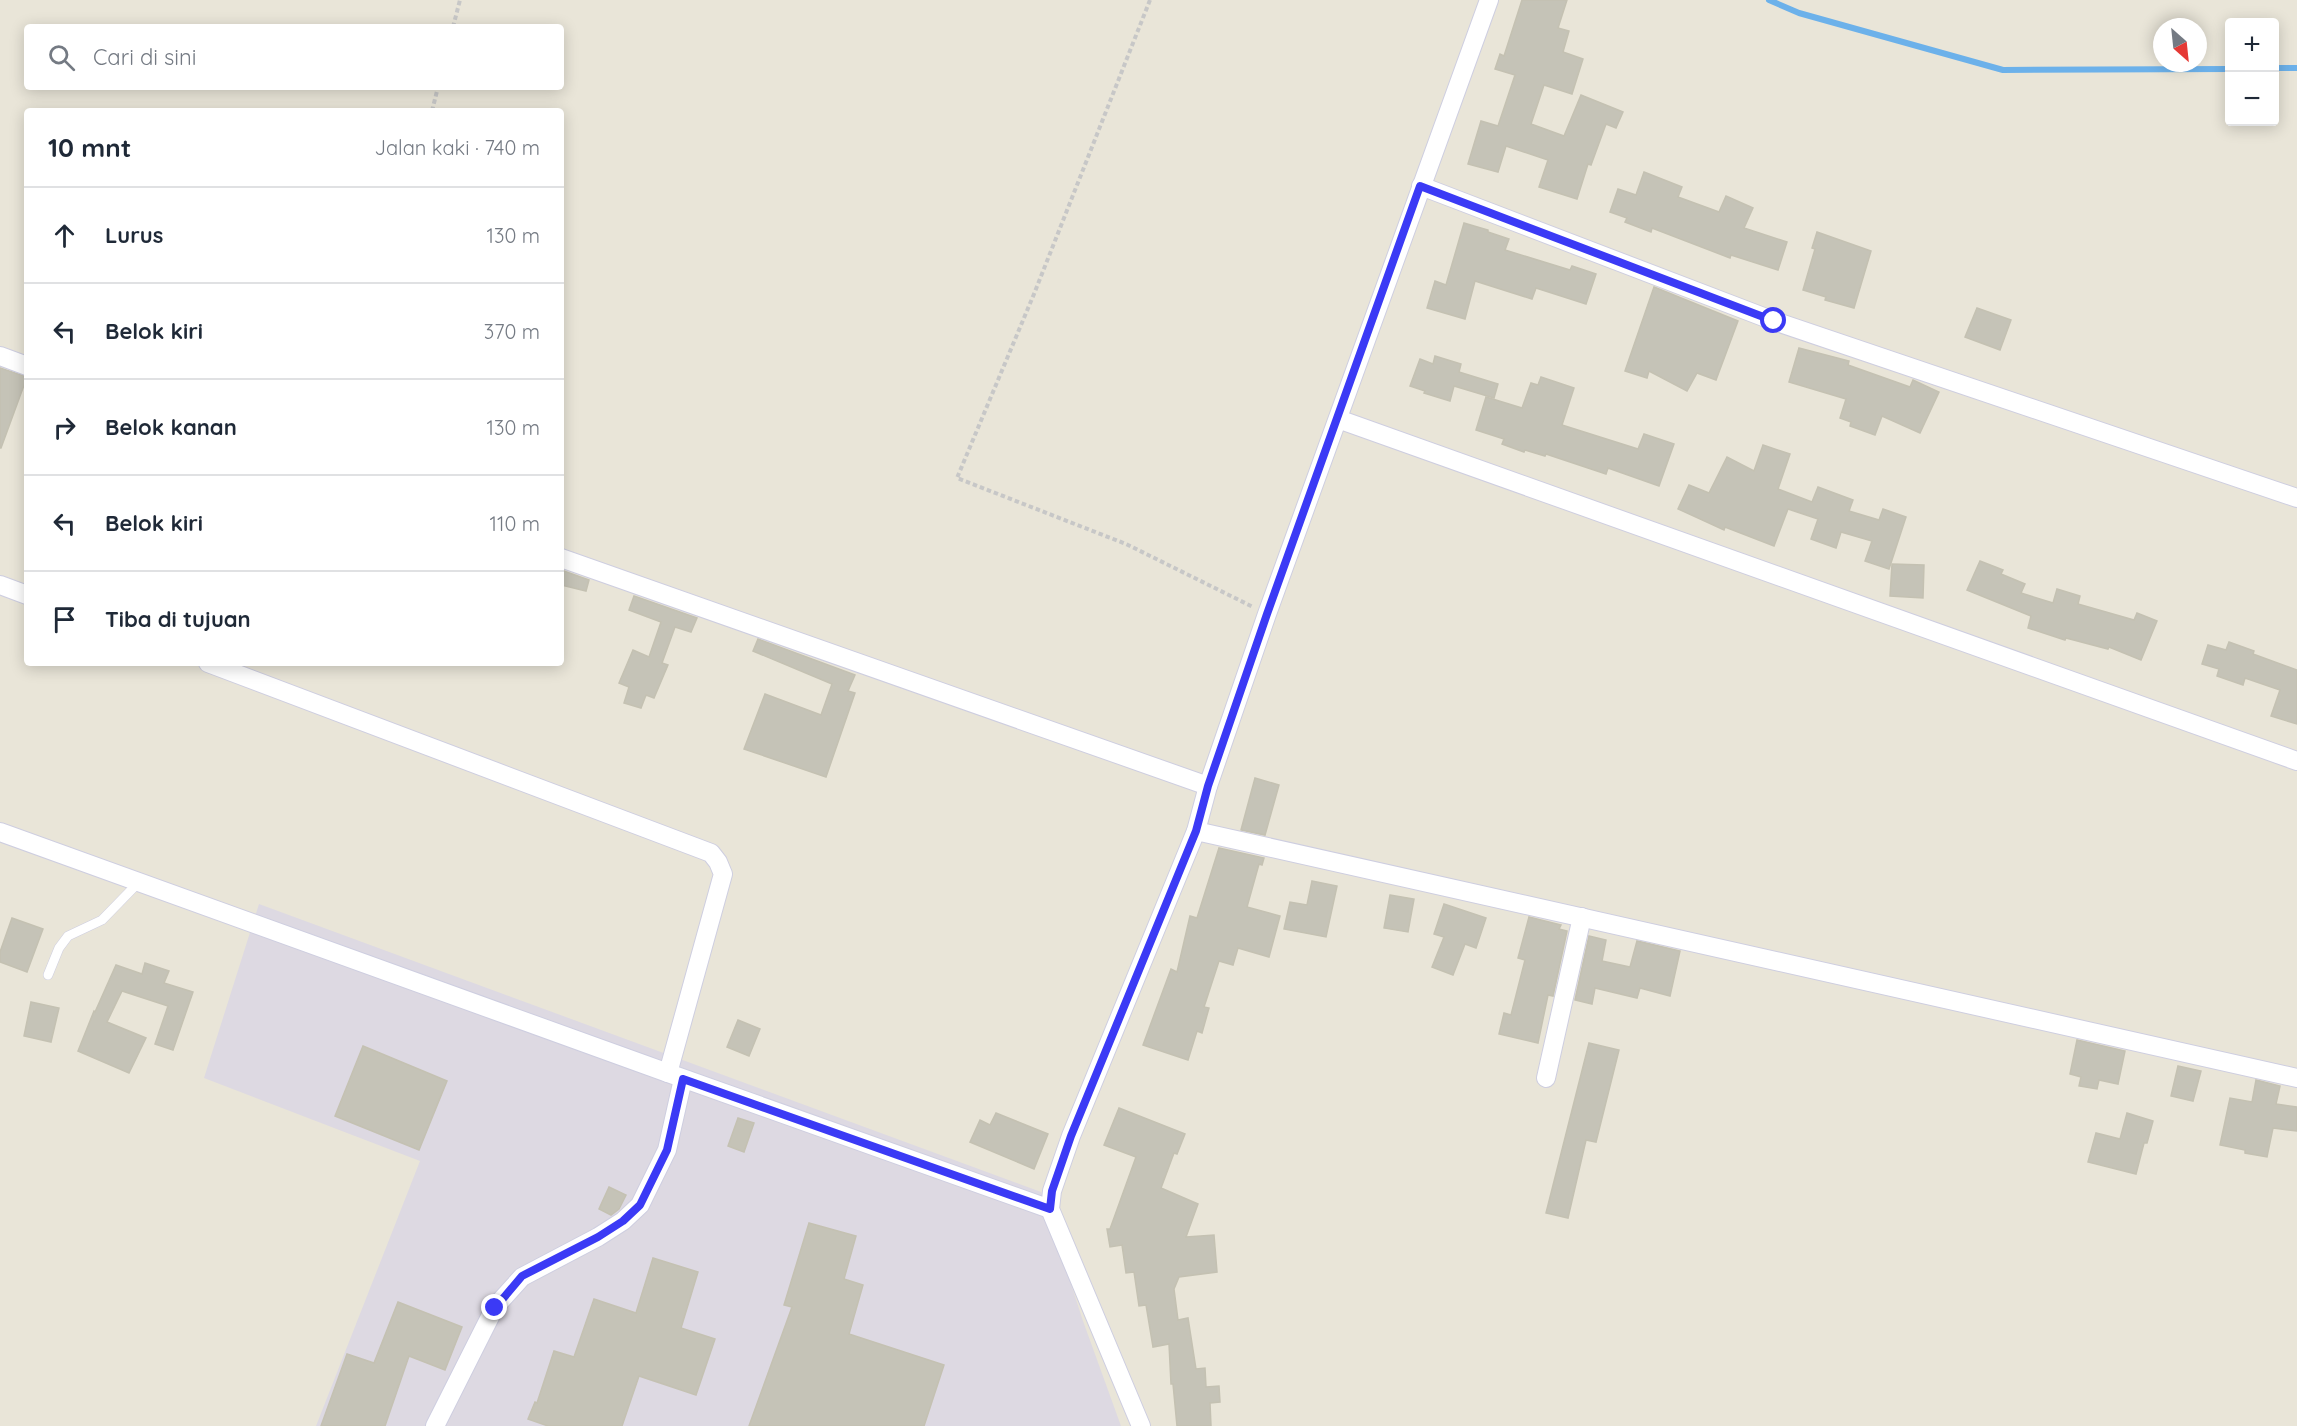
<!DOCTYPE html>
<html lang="id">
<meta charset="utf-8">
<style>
:root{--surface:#fff;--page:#f2f2f3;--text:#1f2937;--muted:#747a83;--line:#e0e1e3}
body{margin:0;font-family:Quicksand,sans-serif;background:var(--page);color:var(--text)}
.controls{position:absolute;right:18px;top:18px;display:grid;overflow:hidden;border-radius:6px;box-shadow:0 3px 15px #0003}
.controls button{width:54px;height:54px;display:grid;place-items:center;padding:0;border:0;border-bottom:2px solid var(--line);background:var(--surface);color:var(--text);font:30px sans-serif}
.compass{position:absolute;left:2153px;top:18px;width:54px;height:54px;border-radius:50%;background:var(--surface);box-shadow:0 3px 15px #0003;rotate:153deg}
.stop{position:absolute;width:18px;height:18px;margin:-14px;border:4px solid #3b3af5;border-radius:50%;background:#fff}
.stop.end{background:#3b3af5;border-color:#fff;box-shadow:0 2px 6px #0008}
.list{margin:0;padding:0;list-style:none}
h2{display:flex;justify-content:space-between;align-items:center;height:78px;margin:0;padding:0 24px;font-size:26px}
h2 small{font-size:20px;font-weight:400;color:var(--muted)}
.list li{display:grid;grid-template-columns:39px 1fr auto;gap:18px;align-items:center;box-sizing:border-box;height:96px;padding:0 24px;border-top:2px solid var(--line)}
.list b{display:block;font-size:22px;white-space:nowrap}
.list em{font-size:20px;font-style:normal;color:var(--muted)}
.icon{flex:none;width:33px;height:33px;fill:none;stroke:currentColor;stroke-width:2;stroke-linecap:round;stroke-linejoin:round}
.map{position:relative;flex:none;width:2297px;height:1426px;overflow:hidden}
.search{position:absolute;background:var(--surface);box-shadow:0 3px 15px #0003;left:24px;top:24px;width:540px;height:66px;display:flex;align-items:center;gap:15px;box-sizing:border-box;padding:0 21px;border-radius:6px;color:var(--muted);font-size:22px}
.panel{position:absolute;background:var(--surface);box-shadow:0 3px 15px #0003;left:24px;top:108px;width:540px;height:558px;border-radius:6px}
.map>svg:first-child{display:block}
</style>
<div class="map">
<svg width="2297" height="1426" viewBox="0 0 2297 1426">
<rect width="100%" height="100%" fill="#e9e5d8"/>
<!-- industrial -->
<polygon fill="#ddd9e2" points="259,904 1041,1192 1083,1321 1121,1426 316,1426 420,1161 204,1078"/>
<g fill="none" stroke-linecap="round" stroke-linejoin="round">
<!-- stream -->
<g stroke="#6cb1ea" stroke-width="6">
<polyline points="1769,0 1799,13 2003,70 2230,69"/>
<polyline points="2274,68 2297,68"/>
</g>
</g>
<!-- building -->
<g fill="#c5c3b7" stroke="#c4c1b2" stroke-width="1.5">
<polygon points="1522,0 1567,0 1558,28 1569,31 1563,52 1583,59 1572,94 1544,85 1531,124 1564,136 1581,95 1623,112 1616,128 1606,124 1591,165 1588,164 1577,199 1539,187 1548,160 1506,146 1498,172 1468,164 1481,121 1498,126 1515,75 1495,69 1500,54 1504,56"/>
<polygon points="1644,172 1682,187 1678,197 1719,212 1726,196 1753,208 1744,228 1787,242 1778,270 1731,255 1730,258 1652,228 1651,232 1625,222 1627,218 1610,212 1618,189 1636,195"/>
<polygon points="1464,223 1488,230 1488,232 1509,239 1505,250 1570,270 1572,266 1596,274 1586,304 1536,288 1532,299 1475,281 1465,319 1427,308 1435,281 1446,285"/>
<polygon points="1817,232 1871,251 1854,308 1825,300 1826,297 1803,290 1815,249 1812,248"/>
<polygon points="1654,287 1738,321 1716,380 1697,373 1687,391 1649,371 1647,378 1625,371"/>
<polygon points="1977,308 2011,320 2000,350 1965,337"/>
<polygon points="1799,348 1849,361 1848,365 1910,387 1913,380 1939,392 1920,433 1882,416 1875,435 1850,426 1851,422 1840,418 1846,399 1789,382"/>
<polygon points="1435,356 1461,364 1459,372 1498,384 1494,398 1454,386 1450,401 1424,393 1425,391 1410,386 1420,359 1433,364"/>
<polygon points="0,368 27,377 1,448 0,448"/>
<polygon points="1541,377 1574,388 1562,425 1638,449 1644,434 1674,444 1659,486 1608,468 1606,474 1546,454 1545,456 1525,450 1524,452 1502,444 1504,439 1476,430 1486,397 1522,408 1531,383 1538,385"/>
<polygon points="1763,445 1790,454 1778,489 1812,502 1818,487 1853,500 1849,511 1879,520 1883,509 1906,517 1889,569 1865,561 1872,541 1841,532 1836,548 1811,539 1818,519 1788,509 1774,546 1725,527 1724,530 1678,509 1689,485 1709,493 1727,457 1754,471"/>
<polygon points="1980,561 2003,570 2001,574 2025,584 2021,593 2053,603 2057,589 2080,596 2078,604 2134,620 2137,613 2157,621 2141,660 2109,647 2108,649 2066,638 2065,640 2028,628 2031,616 1967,590"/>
<polygon points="1892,564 1924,565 1923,598 1890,596"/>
<polygon points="561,570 589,580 586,591 561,585"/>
<polygon points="634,596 697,618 691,632 675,627 662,663 668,665 654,698 646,695 641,708 624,703 629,687 619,683 633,650 649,657 661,622 629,610"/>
<polygon points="758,639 855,675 848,691 855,693 826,777 744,749 765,694 821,715 832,684 753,651"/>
<polygon points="2229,642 2254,651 2253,654 2297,670 2297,724 2271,716 2280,690 2245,678 2243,685 2217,676 2219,669 2202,664 2208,645 2226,650"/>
<polygon points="1255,778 1279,785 1265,835 1241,830"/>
<polygon points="1219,848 1264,858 1262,865 1259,864 1247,907 1280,916 1269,957 1238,948 1233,965 1219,961 1204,1007 1209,1008 1202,1033 1197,1031 1188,1060 1143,1045 1171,969 1177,972 1190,916 1197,918"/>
<polygon points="1312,881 1337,886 1326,937 1284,929 1290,902 1307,905"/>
<polygon points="1390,895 1414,899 1408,932 1384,928"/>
<polygon points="1444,904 1486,918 1476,948 1465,944 1453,975 1432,967 1444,937 1434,934"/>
<polygon points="1529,917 1561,925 1559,929 1567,931 1553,996 1548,995 1538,1043 1499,1034 1504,1013 1511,1015 1525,960 1518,958"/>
<polygon points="12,918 43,929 27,972 0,962 0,952"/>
<polygon points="1589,936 1606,940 1602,961 1630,967 1637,941 1680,951 1670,996 1640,988 1637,998 1595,988 1592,1004 1575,1000"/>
<polygon points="145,963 169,971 164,983 193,992 173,1050 155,1044 168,1006 122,991 107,1022 146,1038 129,1073 78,1051 94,1011 95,1012 116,965 142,974"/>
<polygon points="31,1002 59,1008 51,1042 24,1036"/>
<polygon points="738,1020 760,1029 749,1056 727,1047"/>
<polygon points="2077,1040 2125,1051 2118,1084 2099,1080 2097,1089 2079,1086 2081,1077 2070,1074"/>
<polygon points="1589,1043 1619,1050 1596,1142 1586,1140 1568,1218 1546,1213"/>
<polygon points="363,1046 447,1081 419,1150 335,1116"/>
<polygon points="2178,1066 2201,1071 2193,1101 2171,1096"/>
<polygon points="2256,1080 2280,1086 2276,1104 2297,1107 2297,1131 2273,1128 2267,1157 2245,1153 2245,1150 2220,1145 2230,1098 2252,1102"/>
<polygon points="1119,1108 1185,1134 1177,1154 1174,1153 1161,1188 1198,1204 1186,1237 1214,1235 1217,1272 1179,1277 1174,1289 1178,1320 1188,1318 1196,1369 1205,1368 1206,1387 1219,1386 1220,1402 1210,1403 1211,1426 1177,1426 1173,1384 1171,1384 1169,1344 1153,1347 1146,1305 1139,1306 1134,1272 1126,1273 1122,1245 1110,1247 1107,1229 1110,1229 1136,1157 1104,1145"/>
<polygon points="996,1113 1048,1134 1034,1169 970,1142 980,1120 990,1125"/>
<polygon points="2127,1113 2153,1121 2147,1143 2144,1143 2136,1174 2088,1162 2096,1133 2120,1139"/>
<polygon points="738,1118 754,1123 744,1152 728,1146"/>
<polygon points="609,1187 626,1195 619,1209 611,1215 599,1209"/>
<polygon points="809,1223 856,1236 844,1279 863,1285 849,1334 944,1365 924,1426 749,1426 792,1307 784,1305"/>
<polygon points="653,1258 698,1272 681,1328 715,1339 696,1395 639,1376 622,1426 548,1426 528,1419 535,1402 537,1403 554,1351 574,1357 594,1299 636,1313"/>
<polygon points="398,1302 462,1327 445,1370 409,1356 385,1426 321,1426 347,1354 374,1363"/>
</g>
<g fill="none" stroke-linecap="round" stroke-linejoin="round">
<defs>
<polyline id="lane" points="48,975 59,948 68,936 102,920 139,882"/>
<g id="street">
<polyline points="1421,186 1774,321 2297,498"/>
<polyline points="0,356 27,366"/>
<polyline points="1338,419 2297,761"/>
<polyline points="561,558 1208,786"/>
<polyline points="0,585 27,595"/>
<polyline points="208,663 711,853 718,862 723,874 668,1073 1050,1209"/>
<polyline points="1196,831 2297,1078"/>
<polyline points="0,832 668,1073"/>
<polyline points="1546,1078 1582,917"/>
<polyline points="435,1426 495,1307 522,1277 598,1237 623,1221 640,1205 667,1150 683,1079"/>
<polyline points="1141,1426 1050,1209 1052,1191 1071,1136 1196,831 1208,786 1267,614 1489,0"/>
</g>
</defs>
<!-- lane casing -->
<use href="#lane" stroke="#cecee0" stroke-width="10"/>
<!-- street casing -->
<use href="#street" stroke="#cecee0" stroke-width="20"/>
<!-- path -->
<g stroke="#c7c7c7" stroke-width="4" stroke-dasharray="4.5 3" stroke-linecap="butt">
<polyline points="1150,0 1034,294 957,478 1126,544 1253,607"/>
<polyline points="453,27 460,0"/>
<polyline points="432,111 438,87"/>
</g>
<!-- lane -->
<use href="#lane" stroke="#fff" stroke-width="9"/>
<!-- street -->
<use href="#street" stroke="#fff" stroke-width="18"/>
</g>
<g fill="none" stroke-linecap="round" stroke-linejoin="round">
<!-- route -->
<polyline stroke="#3b3af5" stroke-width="8" points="495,1308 522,1276 598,1237 623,1221 640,1205 667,1150 683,1079 1050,1209 1052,1191 1071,1136 1196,831 1208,786 1267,614 1420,186 1774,321"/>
</g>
</svg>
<div class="controls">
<button>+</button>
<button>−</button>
</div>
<svg class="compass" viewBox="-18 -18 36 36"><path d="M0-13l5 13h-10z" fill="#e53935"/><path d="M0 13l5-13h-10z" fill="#747a83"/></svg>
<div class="stop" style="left:1774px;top:321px"></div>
<div class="stop end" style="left:495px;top:1308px"></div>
<div class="search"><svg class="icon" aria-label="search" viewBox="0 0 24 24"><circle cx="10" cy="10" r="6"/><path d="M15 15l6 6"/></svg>Cari di sini</div>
<section class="panel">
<h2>10 mnt<small>Jalan kaki · 740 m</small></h2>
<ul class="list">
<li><svg class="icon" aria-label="ahead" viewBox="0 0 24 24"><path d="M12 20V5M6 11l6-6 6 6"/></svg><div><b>Lurus</b></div><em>130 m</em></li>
<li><svg class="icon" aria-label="left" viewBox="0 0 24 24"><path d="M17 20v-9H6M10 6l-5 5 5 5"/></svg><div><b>Belok kiri</b></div><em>370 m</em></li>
<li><svg class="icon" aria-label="right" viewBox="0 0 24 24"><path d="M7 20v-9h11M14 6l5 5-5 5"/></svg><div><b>Belok kanan</b></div><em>130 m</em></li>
<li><svg class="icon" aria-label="left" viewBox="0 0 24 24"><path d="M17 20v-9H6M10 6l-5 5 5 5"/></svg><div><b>Belok kiri</b></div><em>110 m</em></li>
<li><svg class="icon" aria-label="arrive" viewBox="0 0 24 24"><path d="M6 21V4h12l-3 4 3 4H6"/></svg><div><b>Tiba di tujuan</b></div></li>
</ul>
</section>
</div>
